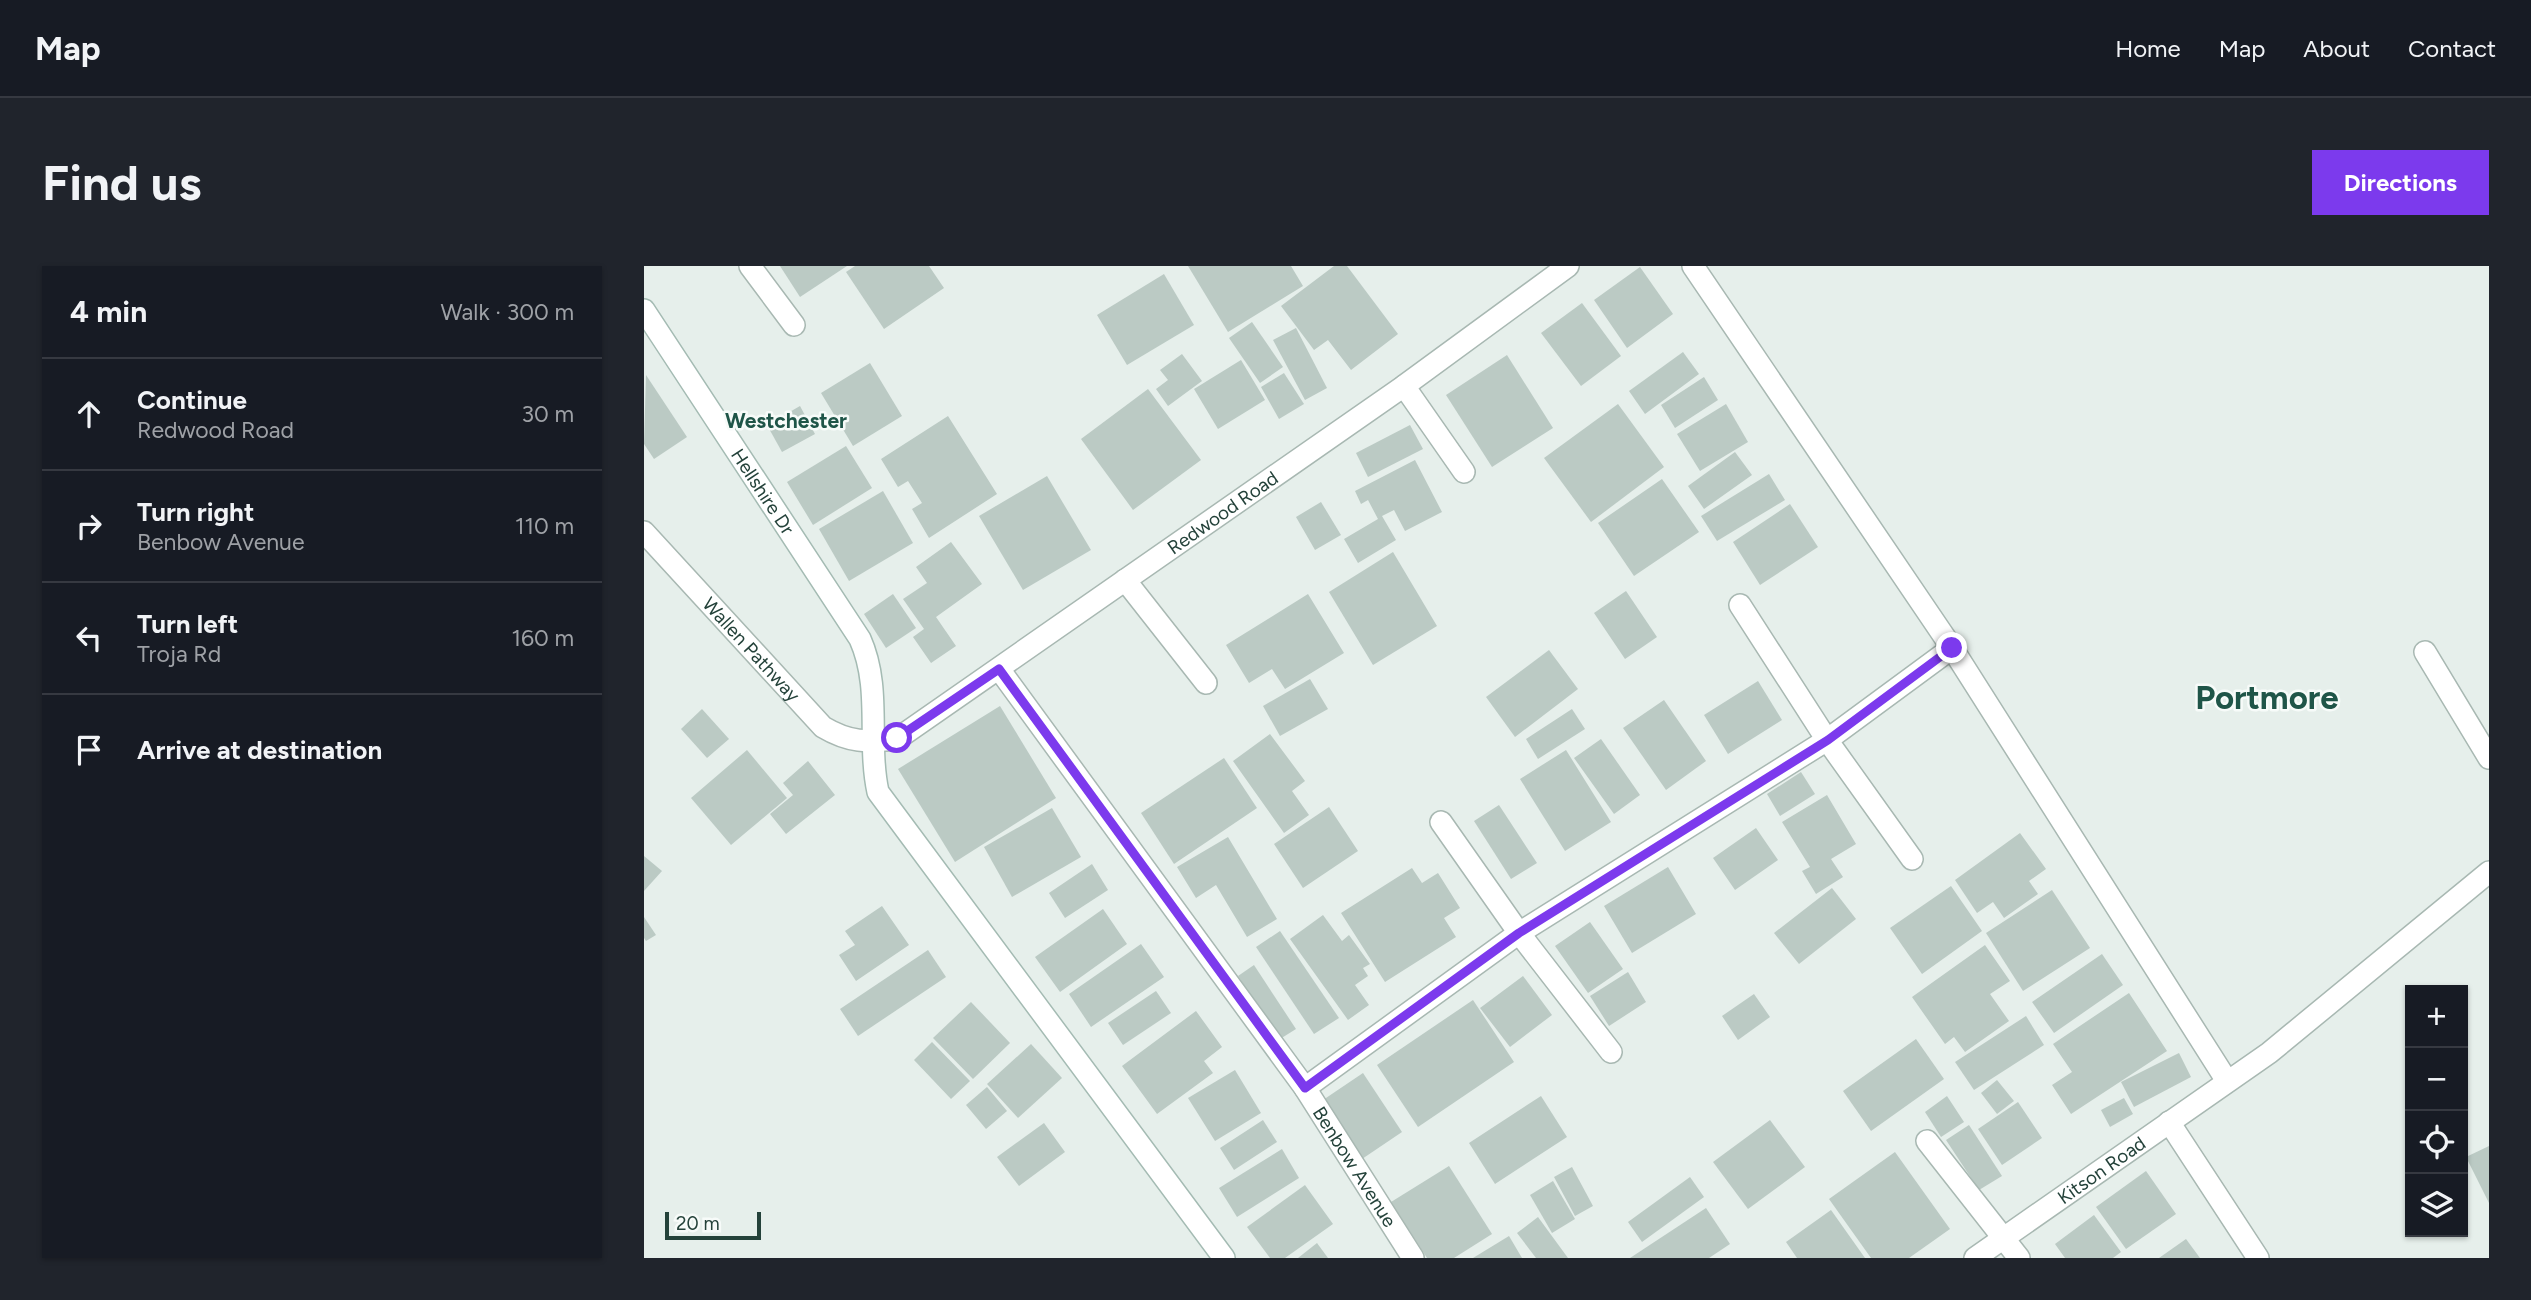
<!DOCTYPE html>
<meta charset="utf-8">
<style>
:root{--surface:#171b24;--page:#20242c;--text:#f1f3f6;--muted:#9ea1a6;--line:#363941;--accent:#7c3aed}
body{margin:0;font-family:Figtree,sans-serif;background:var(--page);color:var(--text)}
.controls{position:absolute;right:21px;bottom:21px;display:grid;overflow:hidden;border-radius:0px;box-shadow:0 2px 5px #0004}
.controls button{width:63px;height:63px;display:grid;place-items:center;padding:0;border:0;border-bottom:2px solid var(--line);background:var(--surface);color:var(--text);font:35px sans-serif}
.scale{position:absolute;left:21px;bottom:18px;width:96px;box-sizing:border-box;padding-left:7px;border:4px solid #24423a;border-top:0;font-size:19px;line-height:24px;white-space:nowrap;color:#24423a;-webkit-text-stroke:5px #f7fbf9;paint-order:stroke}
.stop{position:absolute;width:21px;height:21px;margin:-16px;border:5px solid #7c3aed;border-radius:50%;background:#fff}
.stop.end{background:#7c3aed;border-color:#fff;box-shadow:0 2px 7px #0008}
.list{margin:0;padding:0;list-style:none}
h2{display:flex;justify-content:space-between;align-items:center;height:91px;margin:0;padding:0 28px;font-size:30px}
h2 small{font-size:23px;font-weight:400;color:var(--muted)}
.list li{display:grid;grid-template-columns:46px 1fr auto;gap:21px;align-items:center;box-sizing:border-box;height:112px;padding:0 28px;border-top:2px solid var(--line)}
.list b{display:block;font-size:26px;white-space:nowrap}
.list p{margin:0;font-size:23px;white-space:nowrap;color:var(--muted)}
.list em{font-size:23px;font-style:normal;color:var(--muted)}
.icon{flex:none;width:38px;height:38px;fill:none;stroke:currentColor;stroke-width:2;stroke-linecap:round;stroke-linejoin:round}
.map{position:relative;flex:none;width:1845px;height:992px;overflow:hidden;border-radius:0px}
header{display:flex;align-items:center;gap:42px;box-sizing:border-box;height:98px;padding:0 35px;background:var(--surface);border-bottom:2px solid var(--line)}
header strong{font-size:33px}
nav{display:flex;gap:38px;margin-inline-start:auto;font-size:24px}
.intro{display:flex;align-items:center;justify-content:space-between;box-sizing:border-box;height:168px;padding:0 42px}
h1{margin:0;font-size:49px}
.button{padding:18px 32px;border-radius:0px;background:var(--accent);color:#fff;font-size:24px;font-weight:700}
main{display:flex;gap:42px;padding:0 42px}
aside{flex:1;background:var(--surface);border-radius:0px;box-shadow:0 2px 5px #0004}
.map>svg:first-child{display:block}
</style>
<header>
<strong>Map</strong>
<nav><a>Home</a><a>Map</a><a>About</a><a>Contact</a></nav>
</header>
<div class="intro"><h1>Find us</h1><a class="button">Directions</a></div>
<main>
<aside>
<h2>4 min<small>Walk · 300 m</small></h2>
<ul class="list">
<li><svg class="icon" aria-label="ahead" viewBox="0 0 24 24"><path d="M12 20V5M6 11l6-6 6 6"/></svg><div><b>Continue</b><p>Redwood Road</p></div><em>30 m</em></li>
<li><svg class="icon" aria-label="right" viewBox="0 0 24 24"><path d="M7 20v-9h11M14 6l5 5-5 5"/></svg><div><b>Turn right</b><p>Benbow Avenue</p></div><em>110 m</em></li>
<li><svg class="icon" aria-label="left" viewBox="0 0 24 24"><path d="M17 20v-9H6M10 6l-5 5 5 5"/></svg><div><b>Turn left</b><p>Troja Rd</p></div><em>160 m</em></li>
<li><svg class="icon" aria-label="arrive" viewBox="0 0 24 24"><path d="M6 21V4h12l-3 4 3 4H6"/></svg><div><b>Arrive at destination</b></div></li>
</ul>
</aside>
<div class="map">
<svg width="1845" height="992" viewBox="0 0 1845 992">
<rect width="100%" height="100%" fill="#e6efeb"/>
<!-- building -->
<g fill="#bbcac4">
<polygon points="136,0 203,0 156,31"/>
<polygon points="211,0 285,0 300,22 240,63 202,6"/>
<polygon points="544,0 647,0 659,20 584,66"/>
<polygon points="690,0 703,0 754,68 707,104 684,74 670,84 637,40"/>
<polygon points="996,1 1029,48 983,82 950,34"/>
<polygon points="520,8 550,59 483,99 453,49"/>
<polygon points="938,37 977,90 937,120 897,67"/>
<polygon points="608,56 639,101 616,117 585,72"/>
<polygon points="652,62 683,122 661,134 629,74"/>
<polygon points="1039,86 1055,108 1001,148 985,125"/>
<polygon points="538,88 558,115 524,140 512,123 524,114 516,104"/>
<polygon points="863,89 909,162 848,201 802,129"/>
<polygon points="597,94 621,134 574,163 550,123"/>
<polygon points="226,97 258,150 209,180 177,127"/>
<polygon points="640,107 660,138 635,153 617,121"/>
<polygon points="2,109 43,171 10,193 0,178"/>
<polygon points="1060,111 1074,134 1031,162 1017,139"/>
<polygon points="504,123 557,194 489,244 437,173"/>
<polygon points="974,138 1020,201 947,256 900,192"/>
<polygon points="1082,138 1104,176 1056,205 1033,168"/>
<polygon points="156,140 171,168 138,186 123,159"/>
<polygon points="304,150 353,228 285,272 268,243 278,237 264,215 254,221 237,193"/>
<polygon points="766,159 779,183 724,211 712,187"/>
<polygon points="202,180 228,222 169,259 143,216"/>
<polygon points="1091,186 1108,209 1060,243 1044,220"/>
<polygon points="771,194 798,246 761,265 750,244 738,250 752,274 714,297 700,273 734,253 724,234 717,238 711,225"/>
<polygon points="1125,208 1141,234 1073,275 1057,250"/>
<polygon points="403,210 447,284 379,324 335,250"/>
<polygon points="1018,213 1055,266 990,310 954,257"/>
<polygon points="239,225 269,277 205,315 175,263"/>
<polygon points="677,236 697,269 671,284 652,251"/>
<polygon points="1146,238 1174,281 1116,319 1089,276"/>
<polygon points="307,276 338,318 292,351 312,380 287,397 269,371 280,363 259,333 283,317 272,301"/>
<polygon points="749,286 793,360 729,399 685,326"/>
<polygon points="982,325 1013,371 981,393 950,347"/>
<polygon points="249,328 272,362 242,382 220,348"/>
<polygon points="664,328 700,387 641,423 628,403 605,417 582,379"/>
<polygon points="905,384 934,423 871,471 842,431"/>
<polygon points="666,413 684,443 636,470 619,440"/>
<polygon points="1114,415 1138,454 1084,488 1060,449"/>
<polygon points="1020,434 1062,495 1022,524 979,462"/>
<polygon points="356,440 412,532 311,596 254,503"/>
<polygon points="58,443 85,473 63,492 37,463"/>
<polygon points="928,443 941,463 894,493 882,473"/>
<polygon points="626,468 661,515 648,525 665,549 640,567 589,495"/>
<polygon points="957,473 996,529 970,548 930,492"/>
<polygon points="103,484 143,532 87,579 47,532"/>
<polygon points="922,484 967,556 921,585 876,513"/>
<polygon points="580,492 613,542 530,598 497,547"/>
<polygon points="164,495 191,529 142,568 126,548 149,529 139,517"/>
<polygon points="1157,506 1171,528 1136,550 1123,528"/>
<polygon points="1183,529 1212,578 1187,593 1199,611 1172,628 1158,605 1166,601 1138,556"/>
<polygon points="855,539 893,597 867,613 830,555"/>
<polygon points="685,541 714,585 659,622 630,578"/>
<polygon points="408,542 437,591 368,631 340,581"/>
<polygon points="1112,562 1134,594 1091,624 1069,592"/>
<polygon points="1376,567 1402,603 1385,615 1394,628 1360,652 1349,636 1333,647 1311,614"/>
<polygon points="584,571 633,653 603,671 572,619 552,632 533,601"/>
<polygon points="0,590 18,605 0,625"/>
<polygon points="448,598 464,624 421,652 405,627"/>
<polygon points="1024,601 1052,648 988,687 960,640"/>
<polygon points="768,602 778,617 794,607 816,642 800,652 812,671 741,716 697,647"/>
<polygon points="1307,620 1338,665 1278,708 1246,662"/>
<polygon points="1188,622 1212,653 1155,698 1130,667"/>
<polygon points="1408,624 1446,682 1379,725 1342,667"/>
<polygon points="238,640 265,679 212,715 195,689 211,679 201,665"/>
<polygon points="459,643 483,678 416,726 391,691"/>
<polygon points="679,649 698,675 705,669 726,698 719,702 724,710 711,719 725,739 704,754 646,673"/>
<polygon points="0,651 12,669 2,675 0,672"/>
<polygon points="946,656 979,703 944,727 911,680"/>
<polygon points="636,665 695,752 670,768 612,681"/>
<polygon points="497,678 520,711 447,761 425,728"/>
<polygon points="1341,679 1366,715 1346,728 1365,755 1321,786 1310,771 1301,778 1268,731"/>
<polygon points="284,684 302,711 214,770 196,743"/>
<polygon points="1458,688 1479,719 1410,767 1388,736"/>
<polygon points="610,699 652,763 636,773 594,710"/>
<polygon points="984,706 1002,736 965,760 946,730"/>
<polygon points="879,710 908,749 866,781 836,742"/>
<polygon points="512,725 527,747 479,779 464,757"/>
<polygon points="1485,727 1523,785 1427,848 1408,819 1428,806 1409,778"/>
<polygon points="1110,728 1126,751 1094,774 1078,750"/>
<polygon points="829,734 870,796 774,861 733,799"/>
<polygon points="327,736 366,777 329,813 289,772"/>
<polygon points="552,745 578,781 560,795 569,807 513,848 478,800"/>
<polygon points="1382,750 1400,779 1330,824 1311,796"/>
<polygon points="1272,773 1300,813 1227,865 1199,825"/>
<polygon points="288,776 326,815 307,833 270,794"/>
<polygon points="387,778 418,812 374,852 343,818"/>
<polygon points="1535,787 1547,811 1490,841 1477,816"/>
<polygon points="591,804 617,847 571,875 544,832"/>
<polygon points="719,807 758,866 718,893 679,834"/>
<polygon points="1353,814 1370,835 1353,848 1337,827"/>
<polygon points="343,821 363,845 342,863 322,839"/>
<polygon points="897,830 923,871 851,918 825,877"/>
<polygon points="1303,830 1320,856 1297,871 1281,846"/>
<polygon points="1480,832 1489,848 1466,861 1457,844"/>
<polygon points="1374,836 1398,872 1358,899 1334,863"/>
<polygon points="619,854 633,876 590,904 576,882"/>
<polygon points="1126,854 1161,901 1104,943 1069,896"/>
<polygon points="400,857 421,886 375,920 353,891"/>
<polygon points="1325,859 1358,910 1335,924 1302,874"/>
<polygon points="1845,880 1845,937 1822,891"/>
<polygon points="638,883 655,912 593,951 575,922"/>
<polygon points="1251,886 1306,963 1265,992 1227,992 1185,933"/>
<polygon points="805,900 848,968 810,992 783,992 747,936"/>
<polygon points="928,901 949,940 931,950 910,911"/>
<polygon points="1502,905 1532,948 1482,983 1452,941"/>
<polygon points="1046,911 1060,931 998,976 984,956"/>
<polygon points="909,915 931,953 908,967 886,929"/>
<polygon points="661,919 689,958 641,992 626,992 603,961"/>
<polygon points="1062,942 1086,978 1065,992 986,992"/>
<polygon points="1187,944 1221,992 1153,992 1142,976"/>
<polygon points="1450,949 1477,986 1469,992 1421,992 1411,978"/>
<polygon points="894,951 924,992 892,992 873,967"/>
<polygon points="865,970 878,992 829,992"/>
<polygon points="1542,973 1556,992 1515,992"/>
<polygon points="673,977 684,992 654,992"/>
</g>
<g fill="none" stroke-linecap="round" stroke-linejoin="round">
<defs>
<g id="street">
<polyline points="106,0 150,59"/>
<polyline points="1049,0 1308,382 1583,815"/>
<polyline points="760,120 820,206"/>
<path id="s1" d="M0 266 179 461C206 477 222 476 253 473L760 120 924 0"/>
<polyline points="481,314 562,417"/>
<polyline points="1096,339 1183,474 1268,593"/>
<polyline points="1781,386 1845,492"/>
<path id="s2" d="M355 403 661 822 769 992"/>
<polyline points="797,556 875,667 967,786"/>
<polyline points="661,822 875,667 1183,474 1308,382"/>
<polyline points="1525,856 1614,992"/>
<polyline points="1283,875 1375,992"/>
<path id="s3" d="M1331 992 1625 787 1845 606"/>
</g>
<g id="secondary">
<path id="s4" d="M0 44 216 373C238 422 223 475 234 526L580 992"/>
</g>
</defs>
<!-- street casing -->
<use href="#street" stroke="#a8b8b2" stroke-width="24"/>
<!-- secondary casing -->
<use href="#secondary" stroke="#a4bbb3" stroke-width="24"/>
<!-- street -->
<use href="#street" stroke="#fff" stroke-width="21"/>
<!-- secondary -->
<use href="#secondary" stroke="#fff" stroke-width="21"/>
</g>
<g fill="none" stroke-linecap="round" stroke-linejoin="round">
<!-- route -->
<polyline stroke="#7c3aed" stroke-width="9" points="253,472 355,403 661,822 875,667 1184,474 1308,382"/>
</g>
<g text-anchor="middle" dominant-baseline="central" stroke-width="5" stroke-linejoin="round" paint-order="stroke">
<!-- street labels -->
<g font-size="19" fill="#24423a" stroke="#f7fbf9">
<text stroke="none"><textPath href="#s4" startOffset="217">Hellshire Dr</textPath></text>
<text stroke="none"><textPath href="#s1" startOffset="738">Redwood Road</textPath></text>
<text stroke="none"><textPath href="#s1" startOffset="159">Wallen Pathway</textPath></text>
<text stroke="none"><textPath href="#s2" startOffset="612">Benbow Avenue</textPath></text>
<text stroke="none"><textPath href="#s3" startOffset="154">Kitson Road</textPath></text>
</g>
<!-- neighbourhood labels -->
<g font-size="21" font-weight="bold" fill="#1f5548" stroke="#f7fbf9">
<text x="142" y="154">Westchester</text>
</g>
<!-- town labels -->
<g font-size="33" font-weight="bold" fill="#1f5548" stroke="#f7fbf9">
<text x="1623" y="431">Portmore</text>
</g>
</g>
</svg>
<div class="controls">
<button>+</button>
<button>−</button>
<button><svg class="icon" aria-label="locate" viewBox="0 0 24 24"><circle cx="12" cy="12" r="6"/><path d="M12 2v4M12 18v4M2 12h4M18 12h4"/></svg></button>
<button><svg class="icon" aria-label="layers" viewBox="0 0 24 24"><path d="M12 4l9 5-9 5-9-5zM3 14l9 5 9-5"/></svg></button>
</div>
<div class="scale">20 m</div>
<div class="stop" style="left:253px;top:472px"></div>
<div class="stop end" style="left:1308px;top:382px"></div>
</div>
</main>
